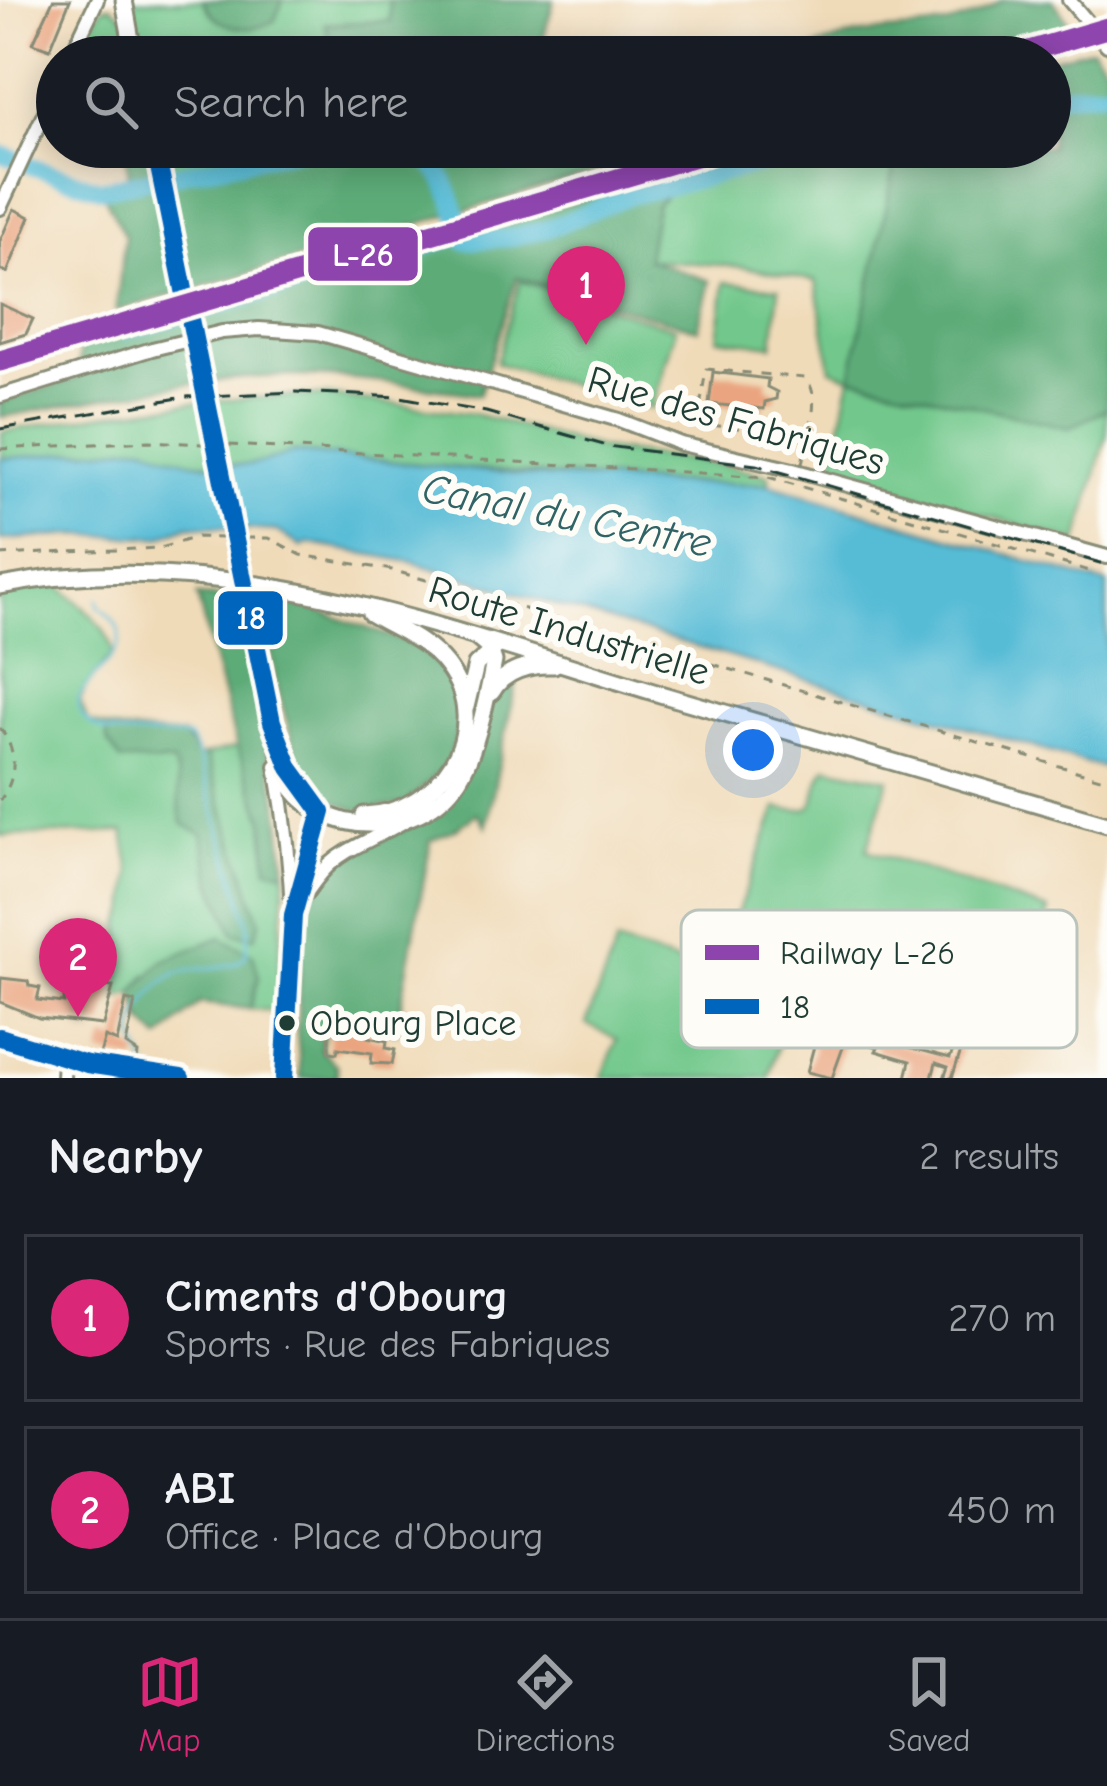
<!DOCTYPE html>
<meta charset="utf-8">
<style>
:root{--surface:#171b24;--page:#20242c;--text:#f1f3f6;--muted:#9ea1a6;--line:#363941;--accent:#db2777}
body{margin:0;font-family:"Comic Neue",sans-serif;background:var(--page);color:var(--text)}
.you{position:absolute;left:753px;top:750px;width:42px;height:42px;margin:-30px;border:9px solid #fff;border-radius:50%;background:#1a73e8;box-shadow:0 0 0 18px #1a73e833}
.badge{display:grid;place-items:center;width:78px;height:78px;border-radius:50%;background:var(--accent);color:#fff;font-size:39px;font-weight:700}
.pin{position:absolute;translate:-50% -99px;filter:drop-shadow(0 3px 6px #0008)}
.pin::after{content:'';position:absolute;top:63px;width:42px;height:36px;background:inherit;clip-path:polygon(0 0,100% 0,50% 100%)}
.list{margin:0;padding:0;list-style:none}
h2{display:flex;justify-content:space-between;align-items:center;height:156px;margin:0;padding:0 48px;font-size:51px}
h2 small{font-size:39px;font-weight:400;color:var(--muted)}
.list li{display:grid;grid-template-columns:78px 1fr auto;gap:36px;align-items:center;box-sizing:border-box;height:168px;margin:0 24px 24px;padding:0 24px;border:3px solid var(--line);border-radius:0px}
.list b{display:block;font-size:45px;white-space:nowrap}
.list p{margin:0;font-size:39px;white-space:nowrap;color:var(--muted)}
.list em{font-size:39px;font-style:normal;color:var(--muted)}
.icon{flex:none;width:66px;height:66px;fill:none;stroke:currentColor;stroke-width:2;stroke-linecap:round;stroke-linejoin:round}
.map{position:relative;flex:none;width:1107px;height:1078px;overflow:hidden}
.search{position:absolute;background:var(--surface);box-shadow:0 6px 30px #0003;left:36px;right:36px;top:36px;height:132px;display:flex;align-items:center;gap:30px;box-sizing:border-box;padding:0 42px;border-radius:66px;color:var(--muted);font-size:45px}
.sheet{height:540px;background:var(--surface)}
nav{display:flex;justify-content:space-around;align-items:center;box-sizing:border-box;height:168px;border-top:3px solid var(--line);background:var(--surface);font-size:33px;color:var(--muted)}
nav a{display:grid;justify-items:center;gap:6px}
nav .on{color:var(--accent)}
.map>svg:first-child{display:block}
</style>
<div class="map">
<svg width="1107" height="1078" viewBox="0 0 1107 1078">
<rect width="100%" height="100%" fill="#fdfcf7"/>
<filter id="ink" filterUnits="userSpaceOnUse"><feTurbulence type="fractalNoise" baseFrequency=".00833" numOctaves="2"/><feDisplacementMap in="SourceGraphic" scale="24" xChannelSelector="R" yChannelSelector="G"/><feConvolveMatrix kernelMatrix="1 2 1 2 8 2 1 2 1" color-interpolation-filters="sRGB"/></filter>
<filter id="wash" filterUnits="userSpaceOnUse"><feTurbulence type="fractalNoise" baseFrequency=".004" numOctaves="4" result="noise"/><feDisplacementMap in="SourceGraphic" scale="48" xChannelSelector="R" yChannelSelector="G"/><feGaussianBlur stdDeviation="2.7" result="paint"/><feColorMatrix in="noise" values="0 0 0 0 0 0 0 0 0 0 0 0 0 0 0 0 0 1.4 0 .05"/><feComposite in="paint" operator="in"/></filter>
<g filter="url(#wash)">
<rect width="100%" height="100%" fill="#f0dbb9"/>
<!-- green -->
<g fill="#72c88c" stroke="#488260" stroke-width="3">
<path d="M124 0H203C215 32 245 23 274 21L283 0H389L391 21 326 24 332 57 72 54 103 7 111 6 126 18Z"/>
<polygon points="159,147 312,147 168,178"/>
<polygon points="760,147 918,147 895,165 1092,416 1107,409 1107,433 1078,542 831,472 851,377 831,369 816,281 744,267 646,259 656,205 695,167"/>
<polygon points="520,281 676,328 652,409 496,363"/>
<polygon points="725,282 779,288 773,345 718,338"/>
<path d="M331 396 474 414 605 449 719 464 769 475V484C609 483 452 468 293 452L263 466 176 461 146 445 2 459V432C112 411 219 395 331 396Z"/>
<path d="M51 578C73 600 108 621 113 654L85 688 80 701 88 722 127 733 184 736 198 757 237 747 264 819 268 867 286 872 276 1011 250 1009 259 977 146 975 133 993 118 998 121 926 127 912 131 873 124 832 0 836V586Z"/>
<path d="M827 767 889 779 867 850 1049 911 1021 993 872 951 873 946 809 928 769 1078H602L617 1039 586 1024 617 943 714 975 777 808C831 817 806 793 827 767Z"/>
</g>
<!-- forest -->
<g fill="#5dac78" stroke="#3e7456" stroke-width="3">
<path d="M203 0H283L274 21C248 35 214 28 203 0Z"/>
<polygon points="389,0 554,0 538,57 332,57 326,24 390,21"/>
<path d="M1002 0H1053L1074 30 984 57H788C810 51 831 40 853 36 911 25 950 36 1002 0Z"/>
<polygon points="1092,48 1107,68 1107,409 1069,428 851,377 895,165 918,147 1050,147 1050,59"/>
<polygon points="124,147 150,147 178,293 116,311 125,236 101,189 131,185"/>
<polygon points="312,147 682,147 191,290 168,178"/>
<path d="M695 167 656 205 647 259 710 281 698 329 517 277 479 395C418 386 357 376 295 376 196 376 97 401 0 417V402L78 378 80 345Z"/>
<polygon points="197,596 235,598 280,811 286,872 268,868 264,819 237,747"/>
<polygon points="262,598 305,606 424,648 445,671 462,712 450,763 405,804 359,811 323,797 303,780 276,682"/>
<path d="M517 678 486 826 477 813 456 829 431 840 396 1032 328 1020 321 1049 337 1066V1078H301L297 1032 303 914C320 865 359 847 405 828 418 822 435 816 445 804 475 769 472 703 517 678Z"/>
<path d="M107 730 184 736 198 756 206 755 260 922 255 937 234 933 213 884 202 834 183 824C175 802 182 785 173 763L121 761 107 741Z"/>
<polygon points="221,937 253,955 259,977 250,1009 200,1003 160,1039 143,1022 133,993 163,961"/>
</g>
<!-- water -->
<path fill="#57bcd6" stroke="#3b7c85" stroke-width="3" d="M146 445C191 468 247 473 293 452L533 476 668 483 769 484 1107 584V769L412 562 307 543 302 547 277 531 189 525 160 537 74 535 0 540V459Z"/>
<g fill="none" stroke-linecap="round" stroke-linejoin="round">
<!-- stream -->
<g stroke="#57bcd6" stroke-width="3">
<polyline points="200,318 378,270 465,241"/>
<polyline points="123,339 185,322"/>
<path d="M98 599 99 607C166 656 44 684 88 722 113 743 160 731 189 738L196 750 249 925 246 956 238 963C197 974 174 960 147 1000 139 1011 134 1022 135 1036 136 1049 146 1057 147 1070"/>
</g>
<!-- river -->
<g stroke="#57bcd6" stroke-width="18">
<polyline points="1050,95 1107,91"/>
<path d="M410 147C448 168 453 201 465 241L507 238 547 229 628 196 757 165 810 147"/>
<polyline points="0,154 15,159"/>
<polyline points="31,166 101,189 312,147"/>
</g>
</g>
<g id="blocks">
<!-- building -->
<g fill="#eaa580">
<polygon points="53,0 70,0 50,49 33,43"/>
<polygon points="14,209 30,217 7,273 0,270 0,241"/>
<polygon points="0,304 33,319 26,334 0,342"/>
<polygon points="713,372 768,379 767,387 777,392 776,399 765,402 764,409 709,404"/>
<polygon points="65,973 83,978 83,984 113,987 103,1025 39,1018 0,1002 1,978 28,981 29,986 40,988 37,1000 64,1003"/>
<polygon points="126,1000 135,1002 126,1045 138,1053 137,1061 100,1054 105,1037 117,1042"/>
<polygon points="887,1016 904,1021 897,1044 950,1058 954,1048 961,1051 952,1078 944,1078 948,1067 936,1063 932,1078 906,1078 910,1061 876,1051 878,1047 865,1043 868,1031 880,1033"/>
<polygon points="329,1025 369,1028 368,1037 387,1041 386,1048 395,1050 392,1064 371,1063 372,1053 338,1048 337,1053 329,1052"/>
<polygon points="810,1035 845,1042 832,1078 807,1072 814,1046 808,1045"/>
</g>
</g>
</g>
<g filter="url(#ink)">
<use href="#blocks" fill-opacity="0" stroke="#888c76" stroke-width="3"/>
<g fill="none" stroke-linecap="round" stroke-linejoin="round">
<defs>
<g id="minor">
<polyline points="1069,0 1107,45"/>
<polyline points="70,57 97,0"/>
<polyline points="0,208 57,86"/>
<polyline points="0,396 152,349 222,332 259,329 318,333 619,420 681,444 793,470 1107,557"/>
<path d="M276 766C294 867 299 977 284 1078"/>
<polyline points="296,902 322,818 314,797"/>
<path d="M293 914C333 848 341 857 403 822"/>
<polyline points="0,1037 87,1064 181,1078"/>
<polyline points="63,1078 64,1056"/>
</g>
<g id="major">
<polyline points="124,0 134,57"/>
<polyline points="155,147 160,167"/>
<path d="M0 586C226 542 447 630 660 694 809 738 958 780 1107 824"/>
<path d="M250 615 284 774C317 841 420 839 459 779 476 752 488 694 494 661L490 649 478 639"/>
<path d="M492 692C504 670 530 664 554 665"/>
<polyline points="466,707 476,665 496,647"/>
<path d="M364 815C438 814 497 730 446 665 427 640 396 629 370 613"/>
</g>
</defs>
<!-- minor casing -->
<use href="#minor" stroke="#888c76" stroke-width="18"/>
<!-- major casing -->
<use href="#major" stroke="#888c76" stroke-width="21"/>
<!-- path -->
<g stroke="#888c76" stroke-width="3" stroke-dasharray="9 9" stroke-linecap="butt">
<polyline points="229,445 768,477 1096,573"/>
<polyline points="0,449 150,441 202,444"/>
<path d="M802 464C806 440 824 396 805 378L706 369 699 414 710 425 798 435 806 442"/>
<polyline points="245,538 269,538 301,555 392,570 1107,780"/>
<polyline points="0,555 160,548 197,537 223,538"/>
<path d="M0 728C18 750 17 779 0 800"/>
</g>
<!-- minor -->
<use href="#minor" stroke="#fff" stroke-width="12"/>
<!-- major -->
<use href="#major" stroke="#fff" stroke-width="15"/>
<!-- rail -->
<polyline stroke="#1f3d34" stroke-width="3" stroke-dasharray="18 9" stroke-linecap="butt" points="0,429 184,397 295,392 400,397 486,412 607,446 756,465 1107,565"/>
<defs>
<polyline id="major-bridge" points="160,167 250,615"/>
</defs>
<!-- major-bridge casing -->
<use href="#major-bridge" stroke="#888c76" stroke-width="21" stroke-linecap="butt"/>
<!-- major-bridge -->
<use href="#major-bridge" stroke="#fff" stroke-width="15"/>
<defs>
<g id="bus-1">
<polyline points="155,147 272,722 290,768 322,812 293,915 284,1078"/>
<polyline points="0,1037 87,1064 181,1078"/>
</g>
</defs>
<!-- bus-1 casing -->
<use href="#bus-1" stroke="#fdfcf7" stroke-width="27"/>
<!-- bus-1 -->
<use href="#bus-1" stroke="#0065bd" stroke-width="18"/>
<defs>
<g id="rail-1">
<polyline points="1008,57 1107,28"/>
<polyline points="0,361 726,147"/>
</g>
</defs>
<!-- rail-1 casing -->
<use href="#rail-1" stroke="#fdfcf7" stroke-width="30"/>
<!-- rail-1 -->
<use href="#rail-1" stroke="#8e44ad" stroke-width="21"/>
</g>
</g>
<!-- markers -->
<circle fill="#1f3d34" stroke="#fdfcf7" stroke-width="4.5" cx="287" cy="1023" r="10"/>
<g text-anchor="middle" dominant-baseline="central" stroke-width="12" stroke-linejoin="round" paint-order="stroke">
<!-- bus labels -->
<g font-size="36" fill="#1f3d34" stroke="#fdfcf7" text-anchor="start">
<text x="310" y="1023">Obourg Place</text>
</g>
<!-- street labels -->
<g font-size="39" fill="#1f3d34" stroke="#fdfcf7">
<text transform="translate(736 421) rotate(16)">Rue des Fabriques</text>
<text transform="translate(569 631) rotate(17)">Route Industrielle</text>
</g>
<!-- water labels -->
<g font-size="42" font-style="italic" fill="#306365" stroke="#fdfcf7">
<text transform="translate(567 516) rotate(11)">Canal du Centre</text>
</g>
</g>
<!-- legend -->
<rect x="681" y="910" width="396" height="138" rx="18" fill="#fdfcf7" stroke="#bac3bc" stroke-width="3"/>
<rect x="705" y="945" width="54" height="15" fill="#8e44ad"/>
<rect x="705" y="999" width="54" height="15" fill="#0065bd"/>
<g font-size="33" fill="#1f3d34">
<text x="780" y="964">Railway L-26</text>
<text x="780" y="1018">18</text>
</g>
<g stroke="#fdfcf7" stroke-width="4.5">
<rect x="306" y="225" width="114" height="58" rx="12" fill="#8e44ad"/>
<rect x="216" y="589" width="69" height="58" rx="12" fill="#0065bd"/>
</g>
<g font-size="33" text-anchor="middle" font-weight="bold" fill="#fff">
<text x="363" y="266">L-26</text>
<text x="251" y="629">18</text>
</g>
</svg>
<div class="you"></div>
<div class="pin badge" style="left:586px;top:345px">1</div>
<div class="pin badge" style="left:78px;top:1017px">2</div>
<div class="search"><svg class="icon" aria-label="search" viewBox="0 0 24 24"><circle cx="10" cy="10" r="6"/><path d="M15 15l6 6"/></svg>Search here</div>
</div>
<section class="sheet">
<h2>Nearby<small>2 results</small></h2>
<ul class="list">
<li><span class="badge">1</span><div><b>Ciments d'Obourg</b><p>Sports · Rue des Fabriques</p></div><em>270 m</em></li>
<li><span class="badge">2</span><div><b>ABI</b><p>Office · Place d'Obourg</p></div><em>450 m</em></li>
</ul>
</section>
<nav>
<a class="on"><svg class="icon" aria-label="map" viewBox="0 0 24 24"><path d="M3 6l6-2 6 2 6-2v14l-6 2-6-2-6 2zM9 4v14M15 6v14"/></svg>Map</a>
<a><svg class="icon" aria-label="directions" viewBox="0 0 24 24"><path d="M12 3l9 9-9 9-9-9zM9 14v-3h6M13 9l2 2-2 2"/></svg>Directions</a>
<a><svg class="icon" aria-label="saved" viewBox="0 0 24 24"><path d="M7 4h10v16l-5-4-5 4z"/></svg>Saved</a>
</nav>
